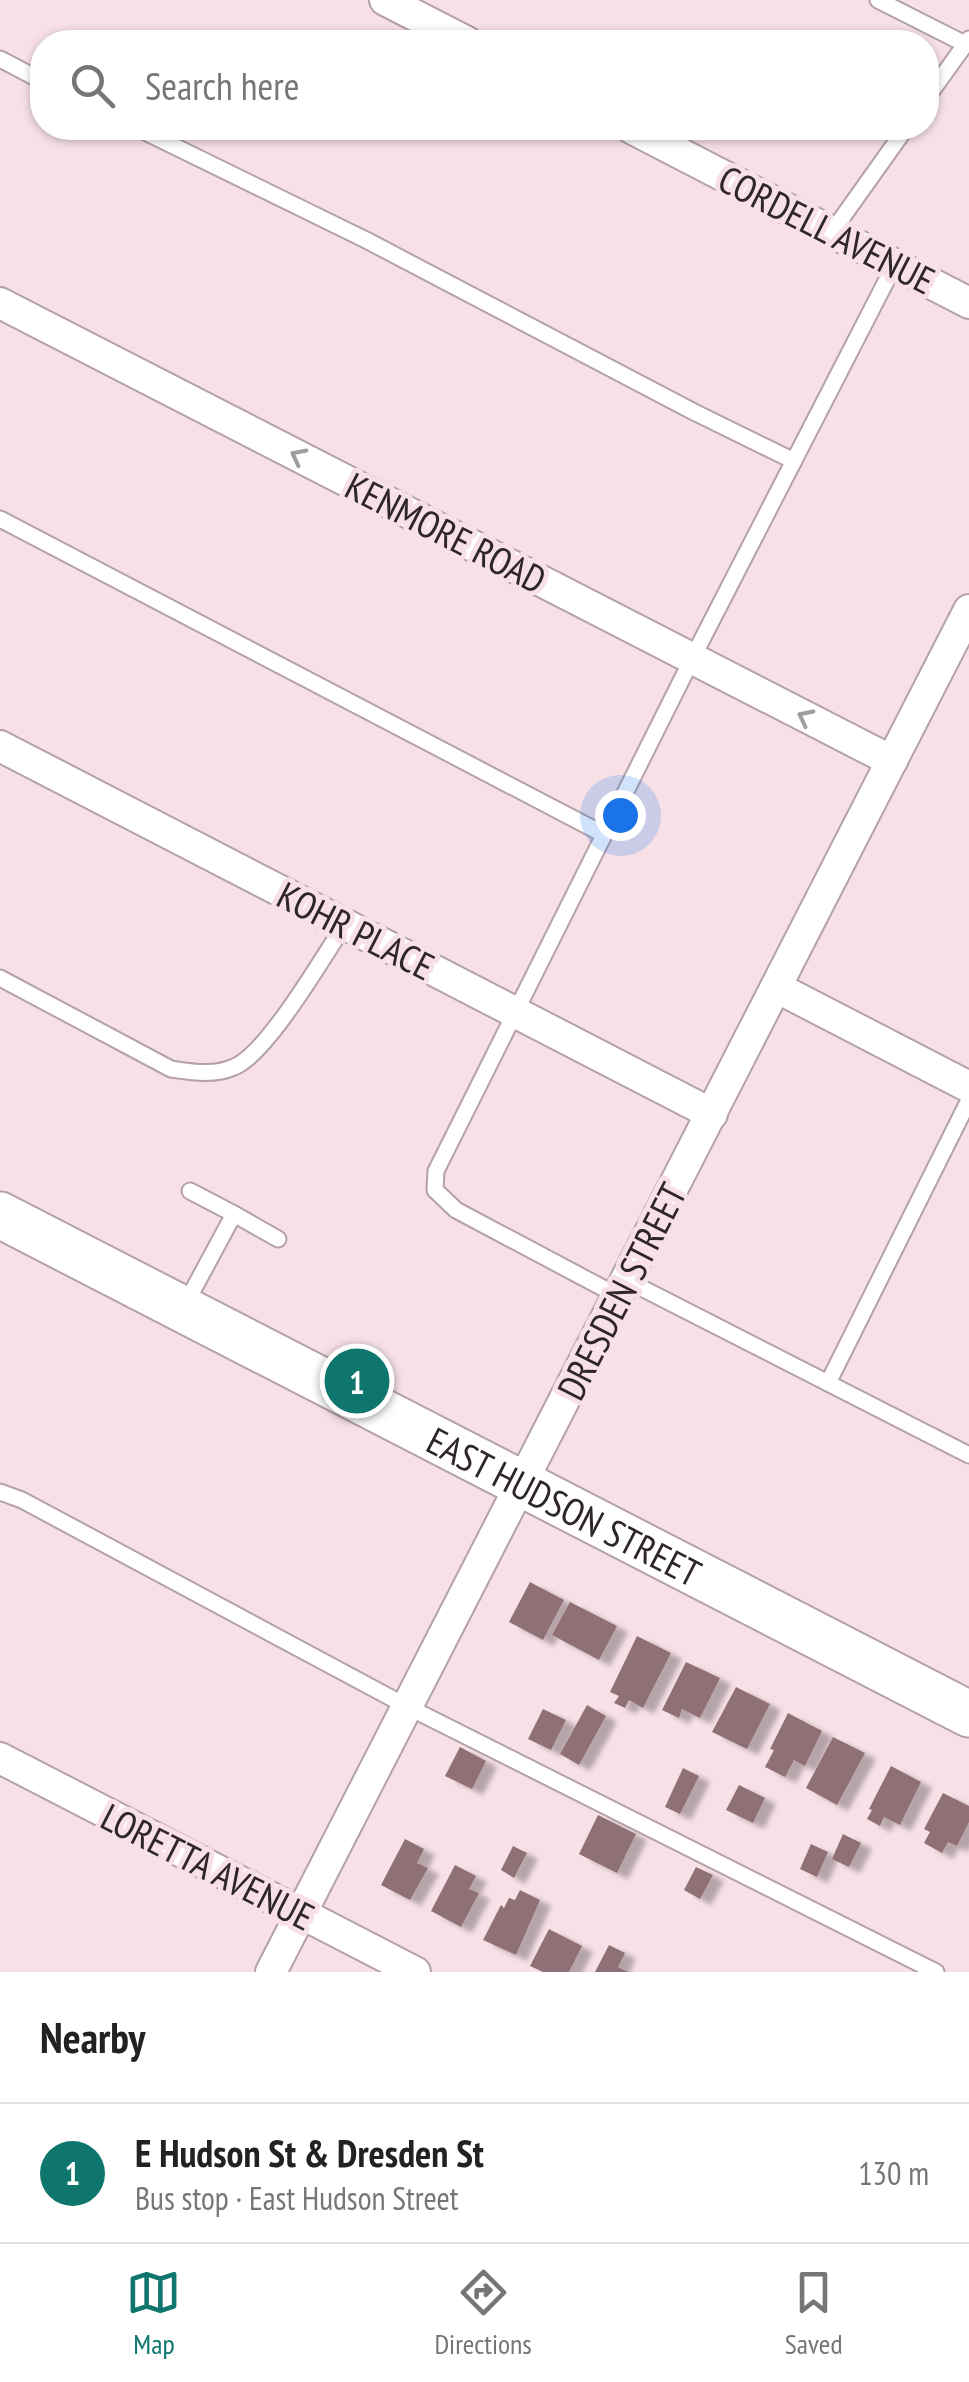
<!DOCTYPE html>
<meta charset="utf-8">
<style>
:root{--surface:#fff;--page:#f6f6f6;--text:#222;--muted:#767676;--line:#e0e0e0;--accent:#0f766e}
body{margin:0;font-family:"PT Sans Narrow",sans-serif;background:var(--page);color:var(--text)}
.you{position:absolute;left:620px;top:815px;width:35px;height:35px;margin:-25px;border:8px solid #fff;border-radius:50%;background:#1a73e8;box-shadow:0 0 0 15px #1a73e833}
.badge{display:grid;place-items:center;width:65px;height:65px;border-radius:50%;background:var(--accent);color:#fff;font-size:32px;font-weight:700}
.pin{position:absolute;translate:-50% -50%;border:5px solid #fff;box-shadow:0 2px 10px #0006}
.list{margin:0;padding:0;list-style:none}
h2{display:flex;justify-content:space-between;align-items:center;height:130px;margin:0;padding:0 40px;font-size:42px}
h2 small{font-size:32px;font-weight:400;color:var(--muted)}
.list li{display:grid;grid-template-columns:65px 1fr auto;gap:30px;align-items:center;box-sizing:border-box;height:140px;padding:0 40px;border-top:2px solid var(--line)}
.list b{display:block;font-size:38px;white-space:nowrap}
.list p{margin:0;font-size:32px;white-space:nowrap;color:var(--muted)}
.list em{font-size:32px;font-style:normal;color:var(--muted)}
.icon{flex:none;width:55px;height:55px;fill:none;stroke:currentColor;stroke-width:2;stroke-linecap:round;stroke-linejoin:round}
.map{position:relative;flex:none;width:969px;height:1972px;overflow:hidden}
.search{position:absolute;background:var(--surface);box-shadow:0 2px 8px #0004;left:30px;right:30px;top:30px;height:110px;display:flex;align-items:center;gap:25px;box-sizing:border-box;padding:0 35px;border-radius:40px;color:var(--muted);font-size:38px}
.sheet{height:270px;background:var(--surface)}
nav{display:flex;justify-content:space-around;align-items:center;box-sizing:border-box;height:140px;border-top:2px solid var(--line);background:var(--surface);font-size:28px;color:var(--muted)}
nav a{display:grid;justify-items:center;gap:5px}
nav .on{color:var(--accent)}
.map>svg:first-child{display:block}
</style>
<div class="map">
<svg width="969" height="1972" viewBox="0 0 969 1972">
<defs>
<filter id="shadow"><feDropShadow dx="11" dy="6" stdDeviation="2.5" flood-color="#0004"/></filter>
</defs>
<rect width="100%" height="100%" fill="#f7e1e6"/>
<!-- building -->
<g fill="#906f77" filter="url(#shadow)">
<polygon points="530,1582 564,1600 543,1640 509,1622"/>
<polygon points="570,1602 617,1626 599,1660 552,1635"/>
<polygon points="637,1636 671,1653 643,1708 629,1700 625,1708 614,1703 619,1696 610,1692"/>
<polygon points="686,1662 720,1678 700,1718 682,1709 679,1718 662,1710"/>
<polygon points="736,1687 770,1704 747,1749 712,1732"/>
<polygon points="587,1705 606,1716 579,1765 560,1754"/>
<polygon points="543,1709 566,1720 551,1750 528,1739"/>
<polygon points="788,1713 822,1731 805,1766 794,1760 785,1777 765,1767 774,1750 770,1749"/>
<polygon points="833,1737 865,1753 837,1805 806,1788"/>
<polygon points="460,1747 486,1761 472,1789 445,1776"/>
<polygon points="891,1766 921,1782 900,1825 884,1817 880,1826 867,1819 872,1810 869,1809"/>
<polygon points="683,1768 699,1776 680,1814 665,1807"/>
<polygon points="739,1785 765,1798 753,1823 726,1810"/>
<polygon points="943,1793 969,1806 969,1822 957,1846 948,1842 942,1853 924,1843 930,1832 924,1829"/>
<polygon points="598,1815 636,1834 617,1873 579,1854"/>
<polygon points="843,1834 861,1843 849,1867 832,1859"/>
<polygon points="405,1839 424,1849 417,1863 428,1868 410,1900 381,1885"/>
<polygon points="811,1844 828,1852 817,1877 800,1869"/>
<polygon points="513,1846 527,1853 514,1878 501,1870"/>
<polygon points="455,1865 476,1876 469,1889 479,1893 461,1927 431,1911"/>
<polygon points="696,1867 713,1875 700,1899 684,1890"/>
<polygon points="520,1890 540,1900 516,1955 483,1940 501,1905 504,1908 509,1898 515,1900"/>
<polygon points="549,1929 582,1946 569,1972 543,1972 530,1966"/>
<polygon points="609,1945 625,1953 618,1967 628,1972 595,1972"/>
</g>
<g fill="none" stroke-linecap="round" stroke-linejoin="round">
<defs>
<g id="lane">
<polyline points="878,0 965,44"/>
<polyline points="0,59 42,81"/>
<polyline points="926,99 969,39"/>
<polyline points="137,128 366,240 694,412 794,461"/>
<polyline points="832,232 906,128"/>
<polyline points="0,519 603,834"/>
<path d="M0 978 171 1069C192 1072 214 1076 234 1067 267 1054 323 957 345 924"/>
<polyline points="190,1191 234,1214"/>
<polyline points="626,1280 969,1455"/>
<polyline points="618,1296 456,1210 435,1190 436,1171 692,659 895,264"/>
<polyline points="185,1305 234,1214 278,1239"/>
<polyline points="828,1383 969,1100"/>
<polyline points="0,1492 22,1500 408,1707 936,1972"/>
</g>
<g id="street">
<polyline points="385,0 467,42"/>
<polyline points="631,128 969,303"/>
<polyline points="0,303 892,761"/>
<polyline points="0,746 712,1114"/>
<polyline points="776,987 969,1087"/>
<polyline points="0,1758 415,1972"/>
<polyline points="271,1972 969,610"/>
</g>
<g id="secondary">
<path id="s1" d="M0 1215 969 1714"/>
</g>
</defs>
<!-- lane casing -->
<use href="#lane" stroke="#b5a1a6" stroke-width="19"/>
<!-- street casing -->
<use href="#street" stroke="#b5a1a6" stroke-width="34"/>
<!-- secondary casing -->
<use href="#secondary" stroke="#b5a1a6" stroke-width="49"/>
<!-- lane -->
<use href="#lane" stroke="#fff" stroke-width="15"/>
<!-- street -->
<use href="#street" stroke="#fff" stroke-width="30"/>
<!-- secondary -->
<use href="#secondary" stroke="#fff" stroke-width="45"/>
</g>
<!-- one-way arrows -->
<defs><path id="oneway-chevron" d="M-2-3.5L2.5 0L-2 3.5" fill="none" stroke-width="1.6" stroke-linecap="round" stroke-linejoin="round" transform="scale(2.5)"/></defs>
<g stroke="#a19d9e">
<use href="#oneway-chevron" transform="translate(298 456) rotate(-153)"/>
<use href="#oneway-chevron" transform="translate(805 717) rotate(-153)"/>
</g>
<g text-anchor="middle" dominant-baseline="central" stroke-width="10" stroke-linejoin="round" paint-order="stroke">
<!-- street labels -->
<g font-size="38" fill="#2e2628" stroke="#f7e1e6">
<text transform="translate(827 229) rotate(27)">CORDELL AVENUE</text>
<text transform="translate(446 532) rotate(27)">KENMORE ROAD</text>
<text transform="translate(356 930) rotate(27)">KOHR PLACE</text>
<text transform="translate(621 1291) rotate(-63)">DRESDEN STREET</text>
<text stroke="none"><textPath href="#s1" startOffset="635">EAST HUDSON STREET</textPath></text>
<text transform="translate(208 1866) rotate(27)">LORETTA AVENUE</text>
</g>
</g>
</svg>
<div class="you"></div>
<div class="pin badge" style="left:357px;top:1381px">1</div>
<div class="search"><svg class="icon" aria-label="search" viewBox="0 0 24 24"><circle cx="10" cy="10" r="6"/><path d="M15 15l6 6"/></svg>Search here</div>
</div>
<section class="sheet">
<h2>Nearby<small></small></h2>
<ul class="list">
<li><span class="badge">1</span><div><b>E Hudson St &amp; Dresden St</b><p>Bus stop · East Hudson Street</p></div><em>130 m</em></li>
</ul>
</section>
<nav>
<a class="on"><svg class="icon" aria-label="map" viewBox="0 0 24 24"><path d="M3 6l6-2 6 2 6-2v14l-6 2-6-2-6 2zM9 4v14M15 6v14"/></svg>Map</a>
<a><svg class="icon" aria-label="directions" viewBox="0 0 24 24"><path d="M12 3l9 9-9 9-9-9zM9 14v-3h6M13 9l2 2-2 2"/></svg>Directions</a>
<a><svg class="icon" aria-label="saved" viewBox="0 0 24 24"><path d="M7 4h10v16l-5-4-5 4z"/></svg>Saved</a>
</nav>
